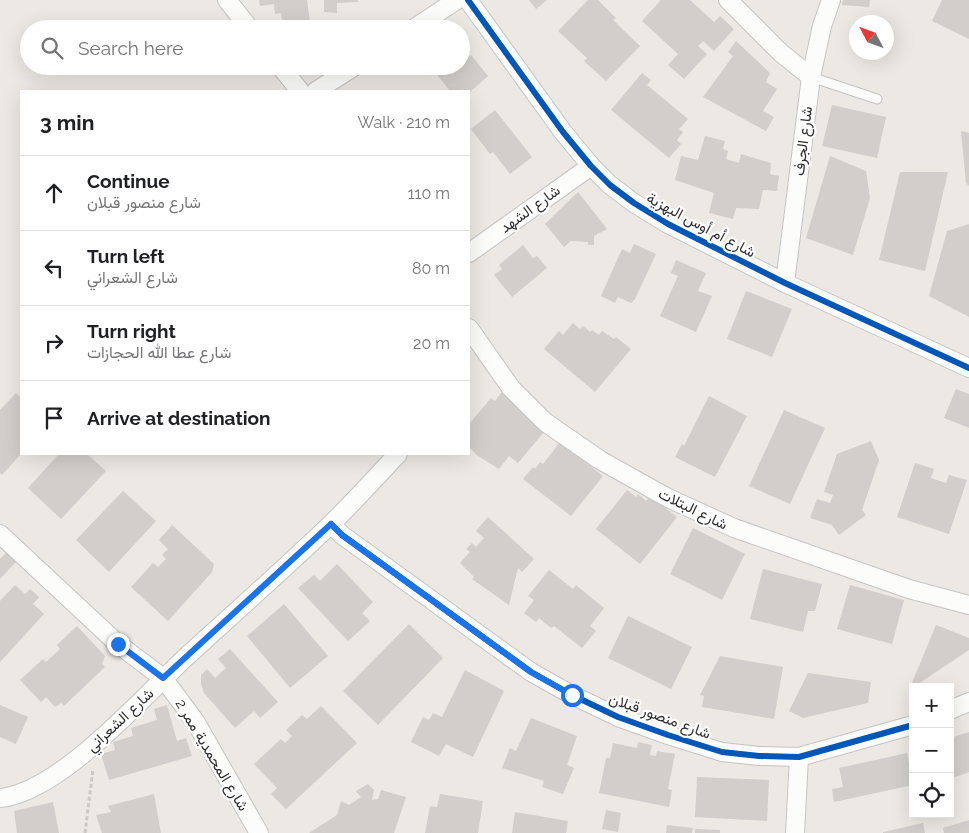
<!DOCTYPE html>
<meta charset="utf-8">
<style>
:root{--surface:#fff;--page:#f6f6f6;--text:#202124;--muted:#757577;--line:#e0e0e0}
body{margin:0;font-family:Raleway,Vazirmatn,sans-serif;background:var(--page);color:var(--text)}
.controls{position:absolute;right:15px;bottom:15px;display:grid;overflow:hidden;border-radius:0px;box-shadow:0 5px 20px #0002}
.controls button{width:45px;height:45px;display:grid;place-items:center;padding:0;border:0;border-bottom:1px solid var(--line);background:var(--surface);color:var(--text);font:25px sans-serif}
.compass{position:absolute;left:849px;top:15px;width:45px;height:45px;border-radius:50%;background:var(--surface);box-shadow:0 5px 20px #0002;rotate:311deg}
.stop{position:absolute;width:15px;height:15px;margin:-11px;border:4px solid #1a73e8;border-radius:50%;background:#fff}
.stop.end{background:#1a73e8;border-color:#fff;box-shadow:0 1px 5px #0008}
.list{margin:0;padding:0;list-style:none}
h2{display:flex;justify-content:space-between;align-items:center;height:65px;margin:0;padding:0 20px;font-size:21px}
h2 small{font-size:16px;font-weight:400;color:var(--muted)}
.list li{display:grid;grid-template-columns:32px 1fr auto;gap:15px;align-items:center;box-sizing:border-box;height:75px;padding:0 20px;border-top:1px solid var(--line)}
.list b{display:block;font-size:19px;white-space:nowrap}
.list p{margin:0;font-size:16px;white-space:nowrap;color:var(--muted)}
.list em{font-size:16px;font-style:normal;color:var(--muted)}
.icon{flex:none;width:28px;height:28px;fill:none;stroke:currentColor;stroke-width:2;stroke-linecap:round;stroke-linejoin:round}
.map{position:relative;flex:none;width:969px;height:833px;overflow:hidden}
.search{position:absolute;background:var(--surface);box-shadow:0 5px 20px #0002;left:20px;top:20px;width:450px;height:55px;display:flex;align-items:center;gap:12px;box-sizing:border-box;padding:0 18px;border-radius:28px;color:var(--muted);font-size:19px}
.panel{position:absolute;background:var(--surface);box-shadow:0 5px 20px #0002;left:20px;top:90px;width:450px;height:365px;border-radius:0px}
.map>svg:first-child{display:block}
</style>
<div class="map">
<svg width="969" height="833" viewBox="0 0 969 833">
<rect width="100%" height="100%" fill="#ece8e4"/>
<!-- building -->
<g fill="#d1cecb">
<polygon points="259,0 307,0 311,29 283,29 281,13 275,14 274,4 260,6"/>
<polygon points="324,0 358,0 358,2 337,3 337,13 324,12"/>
<polygon points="529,0 547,0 536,9"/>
<polygon points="588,0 598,0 616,18 613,20 640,46 606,81 584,61 587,58 558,31"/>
<polygon points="661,0 690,0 714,22 720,16 734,29 714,51 703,41 698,46 707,54 684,79 668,65 678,54 642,21"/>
<polygon points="843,0 870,0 869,7 842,5"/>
<polygon points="942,0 969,0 969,39 932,21"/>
<polygon points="736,41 770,73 766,82 777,89 763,111 774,117 766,131 703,97 733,56 728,52"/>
<polygon points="461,50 467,58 471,55 488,76 469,93 469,91 450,91 430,66 461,66"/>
<polygon points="642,73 651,80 647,85 688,119 679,129 683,132 677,140 681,144 669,158 611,110"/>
<polygon points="832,105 886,117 877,158 822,146"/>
<polygon points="495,110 532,157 510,174 493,152 490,154 471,129"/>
<polygon points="961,131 969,133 969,186 966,183"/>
<polygon points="705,136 725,141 723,149 728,151 726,159 739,163 741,154 771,163 770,174 779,176 777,191 763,190 759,209 736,208 733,219 709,213 714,193 675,180 681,156 698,160"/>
<polygon points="830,156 866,171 870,198 853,255 806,238"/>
<polygon points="900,172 948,172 925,271 879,260"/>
<polygon points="578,192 607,229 594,236 594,245 588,245 588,242 571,241 564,247 545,224"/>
<polygon points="969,224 969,317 929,296 947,231"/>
<polygon points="634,244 656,254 635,299 631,303 618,297 615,303 601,296 622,249 630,253"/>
<polygon points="523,245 533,258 537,256 547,268 512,297 494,275 502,269 499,265"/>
<polygon points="676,260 706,273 698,291 712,296 696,332 660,316 678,276 671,273"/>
<polygon points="746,291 792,309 772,357 727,339"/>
<polygon points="573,323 580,329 583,326 590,332 592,330 599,335 602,331 614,339 616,337 631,349 595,392 544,349 559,331 563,335"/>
<polygon points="956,389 969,394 969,428 944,418"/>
<polygon points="502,392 541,425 539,428 544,432 518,463 509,456 499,469 478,456 469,447 469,424 491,398 495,401"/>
<polygon points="16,393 21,398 21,454 2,475 0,473 0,410"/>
<polygon points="709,396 747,416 715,477 675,457 682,444 684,446"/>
<polygon points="784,410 825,428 790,504 749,486"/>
<polygon points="871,441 879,460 862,510 866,515 839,535 832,525 810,518 817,499 830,503 833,495 824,492 837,454"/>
<polygon points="560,442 603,476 571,516 523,479 533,467 535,469 540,462 543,464"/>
<polygon points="59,454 87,454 106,471 61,519 28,488"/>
<polygon points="915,463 934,469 931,478 946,483 949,475 967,480 949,534 897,517"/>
<polygon points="627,490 636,497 638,494 646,501 650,496 677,517 640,564 596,529"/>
<polygon points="123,491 156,521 109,572 76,540"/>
<polygon points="488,517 534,559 522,572 518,568 509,605 472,579 474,577 460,563 470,552 466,549 472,543 476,547 484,538 476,531"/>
<polygon points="172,525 214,564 212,572 168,621 131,587 153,563 158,567 166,559 162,555 168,549 159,540"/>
<polygon points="693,528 745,554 722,600 670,574"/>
<polygon points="7,552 17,561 0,579 0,559"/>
<polygon points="337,564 373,602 362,613 370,621 348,641 298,588 314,575 320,581"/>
<polygon points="763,569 822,584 815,611 808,611 803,632 750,619"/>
<polygon points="549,570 573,589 576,585 604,608 590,626 596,631 582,648 554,626 551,628 539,618 536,622 524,613 534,600 528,596"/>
<polygon points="15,585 25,594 30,589 39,597 33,604 44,614 0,662 0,601"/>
<polygon points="850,585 904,600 892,644 837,629"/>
<polygon points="284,604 328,656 290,688 247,636"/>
<polygon points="628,616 692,647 671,689 608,658"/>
<polygon points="409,624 443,658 378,725 343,691"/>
<polygon points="936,625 969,638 969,650 909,690"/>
<polygon points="77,626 105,656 102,664 105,667 64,706 61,703 55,707 46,697 41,702 20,680 43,659 46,662 60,649 57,645"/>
<polygon points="230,649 278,702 260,718 254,711 235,728 204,693 201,684 201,675 207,669 215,678 226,668 218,659"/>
<polygon points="720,656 783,667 774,719 702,707 704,696 700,695"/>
<polygon points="465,670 504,691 473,757 446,744 439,756 411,742 423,717 429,720 433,713 442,717"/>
<polygon points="808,673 871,682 868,703 803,718 789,711"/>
<polygon points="0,705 28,717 16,744 0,737"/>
<polygon points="167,705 177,741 186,738 192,756 109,780 101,754 115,750 113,742 133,736 131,728 157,720 154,709"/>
<polygon points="321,706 357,743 286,809 271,794 277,788 254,764 281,739 285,743 292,736 286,730 302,715 307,719"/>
<polygon points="531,718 577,736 567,765 574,768 563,794 542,787 544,781 502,768 510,748 516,751"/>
<polygon points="969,732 969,772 950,779 950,738"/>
<polygon points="638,742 652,745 650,755 656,756 657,751 675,754 668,789 672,790 669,807 599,793 606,758 610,758 613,743 637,748"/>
<polygon points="907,753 913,785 834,802 832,789 843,787 839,768"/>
<polygon points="697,777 769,780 767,821 695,817"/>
<polygon points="368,784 374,790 372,800 378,799 381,790 406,797 394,833 309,833 337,815 341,801 349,805 361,797 356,791"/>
<polygon points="154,794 161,833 102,833 96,815 111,812 108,806"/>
<polygon points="440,794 483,801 478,833 425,833 430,806 437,807"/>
<polygon points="53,802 59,833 17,833 14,811"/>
<polygon points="606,810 621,813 618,832 602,829"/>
<polygon points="515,812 568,821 566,833 512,833"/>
<polygon points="969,820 969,833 944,833 943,828"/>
<polygon points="923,823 925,833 883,833 883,832"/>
<polygon points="667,825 693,828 692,833 666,833"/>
<polygon points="695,829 720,830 720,833 695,833"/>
</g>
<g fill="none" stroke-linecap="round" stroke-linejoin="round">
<defs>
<polyline id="service" points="811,77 877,99"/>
<g id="minor">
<polyline points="227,0 250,29"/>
<polyline points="468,0 563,132 591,166 610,185 634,203 668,224 785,283 969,368"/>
<polyline points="728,0 781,53 811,77"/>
<polyline points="413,29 457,0"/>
<polyline points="280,66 300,91"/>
<polyline points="316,91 355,66"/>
<polyline points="469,253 591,166"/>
<polyline points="785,283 811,77 822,26 831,0"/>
<polyline points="469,328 511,388 545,422 600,460 668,498 734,528 909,589 969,605"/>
<polyline points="331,524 342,535 531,672 572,695 618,717 668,735 722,752 759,756 799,757 913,725"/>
<polyline points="0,534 118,644 163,678 195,721 259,833"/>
<polyline points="950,710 969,702"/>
<path d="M0 798C60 792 141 699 185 658 233 614 283 570 330 525 354 502 376 477 398 454"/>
<polyline points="795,833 799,757"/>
</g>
</defs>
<!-- service casing -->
<use href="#service" stroke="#c5c4c5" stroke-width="11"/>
<!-- minor casing -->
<use href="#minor" stroke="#c5c4c5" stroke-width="20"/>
<!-- path -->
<polyline stroke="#c9c9c8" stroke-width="3" stroke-dasharray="4 2.5" stroke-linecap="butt" points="85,833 93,769"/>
<!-- service -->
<use href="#service" stroke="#fcfcfb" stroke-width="9"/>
<!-- minor -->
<use href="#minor" stroke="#fcfcfb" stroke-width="18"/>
<defs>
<g id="cycleway">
<polyline points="468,0 563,132 591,166 610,185 634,203 668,224 785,283 969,368"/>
<polyline points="331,524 342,535 531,672 572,695 618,717 668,735 722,752 759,756 799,757 913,725"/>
</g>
</defs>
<!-- cycleway casing -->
<use href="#cycleway" stroke="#fff" stroke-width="9"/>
<!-- cycleway -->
<use href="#cycleway" stroke="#0057b8" stroke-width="6"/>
</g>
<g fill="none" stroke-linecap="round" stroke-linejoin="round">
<!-- route -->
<polyline stroke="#1a73e8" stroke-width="6" points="118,644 163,678 331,524 342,535 531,672 572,695"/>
</g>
<g text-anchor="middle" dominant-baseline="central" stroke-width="4.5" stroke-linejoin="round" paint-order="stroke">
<!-- street labels -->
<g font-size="15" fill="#2e2e2e" stroke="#fff">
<text transform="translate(803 141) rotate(-83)">شارع الجرف</text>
<text transform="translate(530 209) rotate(-36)">شارع الشهد</text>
<text transform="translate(701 225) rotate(28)">شارع أم أوس البهزية</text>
<text transform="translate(693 509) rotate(26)">شارع البتلات</text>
<text transform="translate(660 716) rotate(20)">شارع منصور قبلان</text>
<text transform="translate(120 720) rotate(-43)">شارع الشعراني</text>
<text transform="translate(212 755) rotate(59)">شارع المحمدية ممر 2</text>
</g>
</g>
</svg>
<div class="controls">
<button>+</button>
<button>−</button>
<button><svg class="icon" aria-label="locate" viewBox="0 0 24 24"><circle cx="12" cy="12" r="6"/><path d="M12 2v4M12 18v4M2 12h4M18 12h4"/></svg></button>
</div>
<svg class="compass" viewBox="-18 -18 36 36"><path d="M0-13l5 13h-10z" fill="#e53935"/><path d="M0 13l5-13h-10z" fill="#757577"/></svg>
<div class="stop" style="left:572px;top:695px"></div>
<div class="stop end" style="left:118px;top:644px"></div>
<div class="search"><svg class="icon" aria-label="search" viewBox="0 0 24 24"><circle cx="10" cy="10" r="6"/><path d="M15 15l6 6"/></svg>Search here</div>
<section class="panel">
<h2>3 min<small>Walk · 210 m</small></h2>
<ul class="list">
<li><svg class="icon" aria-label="ahead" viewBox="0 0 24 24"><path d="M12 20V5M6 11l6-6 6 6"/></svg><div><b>Continue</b><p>شارع منصور قبلان</p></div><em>110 m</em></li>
<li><svg class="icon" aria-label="left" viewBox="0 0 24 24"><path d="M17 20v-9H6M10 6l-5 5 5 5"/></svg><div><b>Turn left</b><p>شارع الشعراني</p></div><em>80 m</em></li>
<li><svg class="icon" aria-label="right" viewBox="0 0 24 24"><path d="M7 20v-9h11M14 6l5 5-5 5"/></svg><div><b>Turn right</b><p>شارع عطا الله الحجازات</p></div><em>20 m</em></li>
<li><svg class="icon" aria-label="arrive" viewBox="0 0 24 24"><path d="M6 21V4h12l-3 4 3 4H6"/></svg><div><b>Arrive at destination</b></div></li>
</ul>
</section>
</div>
